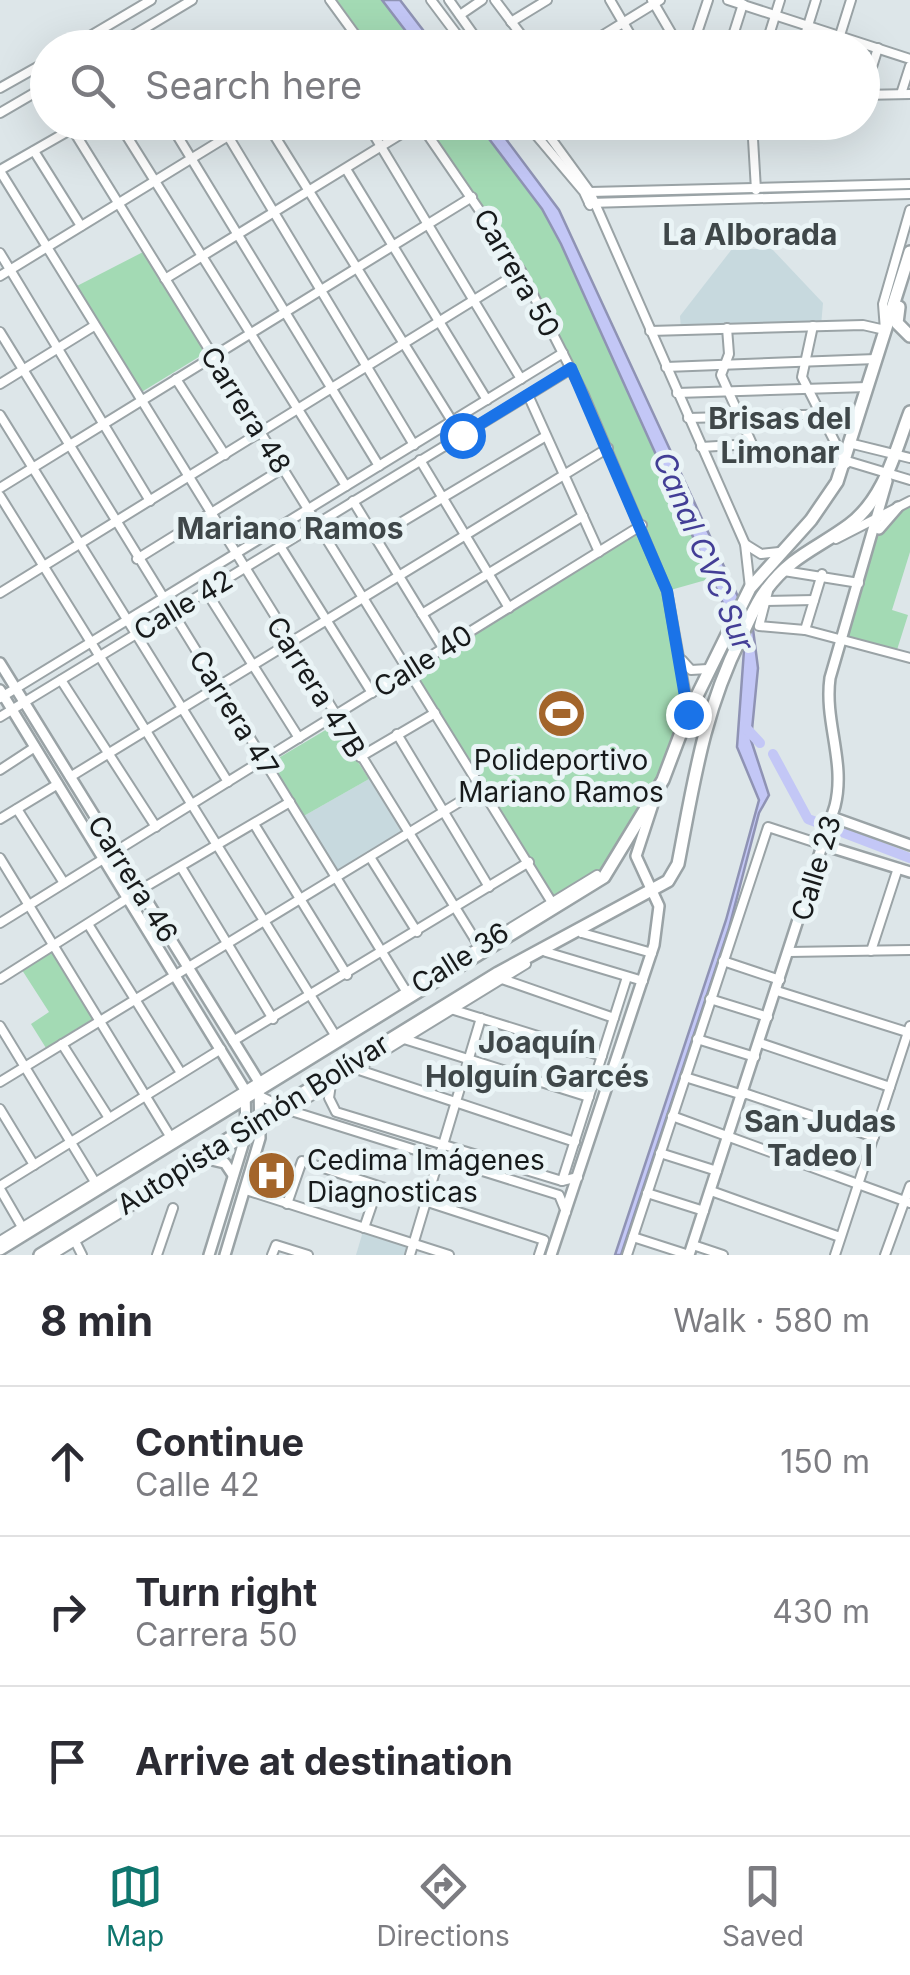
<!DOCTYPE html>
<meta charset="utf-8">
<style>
:root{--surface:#fff;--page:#f2f2f3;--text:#2b2b33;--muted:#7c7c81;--line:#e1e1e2;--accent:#0f766e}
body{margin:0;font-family:Inter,sans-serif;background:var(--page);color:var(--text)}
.stop{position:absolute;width:30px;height:30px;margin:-22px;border:8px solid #1a73e8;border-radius:50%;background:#fff}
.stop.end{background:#1a73e8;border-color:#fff;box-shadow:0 2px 10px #0008}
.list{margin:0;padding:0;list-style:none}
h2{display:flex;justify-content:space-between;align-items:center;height:130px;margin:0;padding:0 40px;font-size:42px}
h2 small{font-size:32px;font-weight:400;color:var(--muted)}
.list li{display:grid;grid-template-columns:65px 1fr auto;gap:30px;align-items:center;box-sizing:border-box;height:150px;padding:0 40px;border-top:2px solid var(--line)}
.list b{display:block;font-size:38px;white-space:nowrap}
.list p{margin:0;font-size:32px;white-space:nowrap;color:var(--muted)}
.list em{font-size:32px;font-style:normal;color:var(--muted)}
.icon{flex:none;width:55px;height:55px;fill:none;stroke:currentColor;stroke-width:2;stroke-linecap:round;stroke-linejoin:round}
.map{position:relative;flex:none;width:910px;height:1255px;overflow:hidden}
.search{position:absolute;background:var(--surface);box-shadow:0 10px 40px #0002;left:30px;right:30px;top:30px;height:110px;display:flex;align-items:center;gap:25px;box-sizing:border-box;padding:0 35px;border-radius:55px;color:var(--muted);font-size:38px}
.sheet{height:580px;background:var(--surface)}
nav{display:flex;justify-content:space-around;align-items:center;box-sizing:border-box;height:140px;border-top:2px solid var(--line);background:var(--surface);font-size:28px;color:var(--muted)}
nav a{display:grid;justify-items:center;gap:5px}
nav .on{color:var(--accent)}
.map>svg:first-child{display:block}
</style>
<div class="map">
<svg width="910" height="1255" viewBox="0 0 910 1255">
<rect width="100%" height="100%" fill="#dde6e9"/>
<!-- built -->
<g fill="#c7d9de">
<polygon points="732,249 772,249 823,303 821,326 681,330 680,316"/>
<polygon points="369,779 401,831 336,874 302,817"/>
<polygon points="364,1228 413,1244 410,1255 356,1255"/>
</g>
<!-- green -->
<g fill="#a3dab4">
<polygon points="337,0 382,0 418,47 371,47"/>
<polygon points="425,123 477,123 542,209 561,244 713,578 667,591 688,704 663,780 605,870 551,901 407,671 641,525 577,371 525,269"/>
<polygon points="145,251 207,352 140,393 75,287"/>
<polygon points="910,501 910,552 892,610 908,615 896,653 841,638 879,518"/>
<polygon points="334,725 369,779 302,817 270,763"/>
<polygon points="52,951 94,1018 46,1048 31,1024 49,1012 22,970"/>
</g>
<!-- water -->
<g fill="#c3c7f6" stroke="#8f93b4" stroke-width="2.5">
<polygon points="382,0 400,0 436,47 418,47"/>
<polygon points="477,123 494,123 559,210 753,629 758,668 751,740 769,795 759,813 729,928 621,1255 615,1255 726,920 759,800 737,747 744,650 561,244 542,209"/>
</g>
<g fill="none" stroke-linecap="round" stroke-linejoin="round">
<!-- river -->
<g stroke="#c3c7f6" stroke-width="10">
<polyline points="747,729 760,743"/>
<polyline points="773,754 808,819 910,858"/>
</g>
<defs>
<g id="minor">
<polyline points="330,0 365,48"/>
<polyline points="431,0 467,48"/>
<polyline points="449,0 483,48"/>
<polyline points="495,0 531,48"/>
<polyline points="610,0 638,48"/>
<polyline points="652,0 680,48"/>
<polyline points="728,0 910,59"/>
<polyline points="460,15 482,0"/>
<polyline points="511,22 547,0"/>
<polyline points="70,48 151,0"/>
<polyline points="112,48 192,0"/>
<polyline points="582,48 660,0"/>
<polyline points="692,48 708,0"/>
<polyline points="729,48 743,4"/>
<polyline points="765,48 780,0"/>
<polyline points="801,48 816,0"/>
<polyline points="836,48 851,0"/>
<polyline points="0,88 48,61"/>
<polyline points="901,94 910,66"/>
<polyline points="862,95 910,94"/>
<polyline points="863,95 878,48"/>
<polyline points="0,113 48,85"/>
<polyline points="68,122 551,901"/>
<polyline points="118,122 346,486"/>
<polyline points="169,122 379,466"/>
<polyline points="266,122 452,421"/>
<polyline points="419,122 521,271 584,395 667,591 688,707"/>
<polyline points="525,122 584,192 590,205"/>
<polyline points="539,122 590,192 745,544 750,588"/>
<polyline points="752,122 756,190"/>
<polyline points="368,125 521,379"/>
<polyline points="228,136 414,445"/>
<polyline points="34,151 81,226"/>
<polyline points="346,169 487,400"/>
<polyline points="0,170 84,122"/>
<polyline points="0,171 479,946"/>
<polyline points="590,192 910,184"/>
<polyline points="589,203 910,194"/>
<polyline points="0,253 150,501"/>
<polyline points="0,276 251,122"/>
<polyline points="165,279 419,123"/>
<polyline points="813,326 802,377 846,464"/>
<polyline points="650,331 863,325 885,330 883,304 910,210"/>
<polyline points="0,332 406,991"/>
<polyline points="666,367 876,359"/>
<polyline points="176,379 225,455"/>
<polyline points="0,384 94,326"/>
<polyline points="677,393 868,387"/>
<polyline points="528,395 599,552"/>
<polyline points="0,415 228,782"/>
<polyline points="688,418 844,414"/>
<polyline points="853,444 910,458"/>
<polyline points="701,447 752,444 721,375 729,354 727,328"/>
<polyline points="420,460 509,608"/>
<polyline points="847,461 910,480"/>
<polyline points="0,488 472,197"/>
<polyline points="0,496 335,1035"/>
<polyline points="353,501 443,648"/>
<polyline points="375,538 546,436"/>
<polyline points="836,539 910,501"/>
<polyline points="745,544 761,554 779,552"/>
<polyline points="280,546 372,693"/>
<polyline points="137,559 282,469"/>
<polyline points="784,571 859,583"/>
<polyline points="206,591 299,738"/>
<polyline points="768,591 759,626 805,630 910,658"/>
<polyline points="0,593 521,271"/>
<polyline points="766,601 814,600"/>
<polyline points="422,614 583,516"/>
<polyline points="805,630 822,574"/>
<polyline points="682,660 691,670 708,669"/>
<polyline points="61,680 156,827"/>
<polyline points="0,698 563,353"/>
<polyline points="0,717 571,369"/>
<polyline points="397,734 489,887"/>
<polyline points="360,757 435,713"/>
<polyline points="0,770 35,747"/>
<polyline points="70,777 608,448"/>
<polyline points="17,809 64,883"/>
<polyline points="0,819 58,784"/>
<polyline points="254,824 347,975"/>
<polyline points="370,857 417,932"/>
<polyline points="0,858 170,1136"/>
<polyline points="181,867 273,1019"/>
<polyline points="140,890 290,802"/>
<polyline points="0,923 642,525"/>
<polyline points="88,924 181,1073"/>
<polyline points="582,933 652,953"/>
<polyline points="871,951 898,868"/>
<polyline points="546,952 643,981"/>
<polyline points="789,952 910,950"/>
<polyline points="723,961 780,980"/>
<polyline points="0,979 128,898"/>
<polyline points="502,979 614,1018"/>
<polyline points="777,991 910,1033"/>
<polyline points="710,999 768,1017"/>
<polyline points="454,1010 602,1056"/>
<polyline points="0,1026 95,1182"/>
<polyline points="404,1039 589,1097"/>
<polyline points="697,1039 755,1057"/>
<polyline points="233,1041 529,862"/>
<polyline points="760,1043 890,1087"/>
<polyline points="62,1044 109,1118"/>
<polyline points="356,1069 575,1142"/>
<polyline points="685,1077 743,1095"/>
<polyline points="0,1082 484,787"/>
<polyline points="331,1084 329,1098 336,1112 562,1181 578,1177"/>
<polyline points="744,1093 874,1137"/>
<polyline points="258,1095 288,1110 559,1195 566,1212"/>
<polyline points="0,1109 34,1165"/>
<polyline points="672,1116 910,1203"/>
<polyline points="660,1153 717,1171"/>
<polyline points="562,1181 627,977"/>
<polyline points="0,1186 221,1049"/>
<polyline points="0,1189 22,1227"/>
<polyline points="246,1190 449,1255"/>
<polyline points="711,1191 840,1237"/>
<polyline points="647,1193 704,1211"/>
<polyline points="287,1204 302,1161 544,1240 539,1255"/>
<polyline points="364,1228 378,1187"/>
<polyline points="633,1237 689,1255"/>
<polyline points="0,1241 597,875"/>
<polyline points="75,1241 82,1255"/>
<polyline points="693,1245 723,1255"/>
<polyline points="52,1255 526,964"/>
<polyline points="157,1255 173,1208"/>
<polyline points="272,1255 276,1245 308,1255"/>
<polyline points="410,1255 481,1018"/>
<polyline points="627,1255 768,827 823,845"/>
<polyline points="835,1255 910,1026"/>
<polyline points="885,1255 910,1186"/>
</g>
<g id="major">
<polyline points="879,529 898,507"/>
<polyline points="0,663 259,1082 260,1138 225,1255"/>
<polyline points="0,690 245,1090 246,1135 209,1255"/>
<polyline points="832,817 910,845"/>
<polyline points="823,845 910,872"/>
<polyline points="208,1159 225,1163 233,1175"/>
<polyline points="551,1255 654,945 659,906 636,856 653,804"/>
<path d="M689 1255 835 806C846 762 824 722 830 678L887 481"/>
</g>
<g id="highway">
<polyline points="899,307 897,323 910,336"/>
<polyline points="0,1249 604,877 663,780 688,714 750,588 811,520 837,482 910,252"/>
<path d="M40 1255 498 973 668 881 678 864C694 781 703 714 741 637 749 621 755 604 766 590 791 556 818 548 849 525 885 498 895 451 910 412"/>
</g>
</defs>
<!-- minor casing -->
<use href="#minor" stroke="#9aa3a6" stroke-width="12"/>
<!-- major casing -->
<use href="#major" stroke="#9aa3a6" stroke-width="14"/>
<!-- highway casing -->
<use href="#highway" stroke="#9aa3a6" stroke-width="16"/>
<!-- minor -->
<use href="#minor" stroke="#fff" stroke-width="8"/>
<!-- major -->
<use href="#major" stroke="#fff" stroke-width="9"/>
<!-- highway -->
<use href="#highway" stroke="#fff" stroke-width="11"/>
</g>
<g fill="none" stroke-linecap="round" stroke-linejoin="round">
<!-- route -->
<polyline stroke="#1a73e8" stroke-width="12" points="462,435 571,368 667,591 688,714"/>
</g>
<!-- icons -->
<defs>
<symbol id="stadium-disc" viewBox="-11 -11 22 22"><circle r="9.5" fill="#a3652b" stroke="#eaf4f6"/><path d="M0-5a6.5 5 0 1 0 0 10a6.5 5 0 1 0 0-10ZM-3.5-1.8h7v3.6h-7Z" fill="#fff"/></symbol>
<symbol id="hospital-disc" viewBox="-11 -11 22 22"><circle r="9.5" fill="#a3652b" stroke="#eaf4f6"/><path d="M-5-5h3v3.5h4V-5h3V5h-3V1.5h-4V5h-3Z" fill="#fff"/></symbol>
</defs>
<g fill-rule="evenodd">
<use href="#stadium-disc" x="534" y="686" width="55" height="55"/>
<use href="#hospital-disc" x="244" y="1148" width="55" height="55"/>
</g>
<g text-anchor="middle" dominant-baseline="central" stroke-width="10" stroke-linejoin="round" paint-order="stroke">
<!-- street labels -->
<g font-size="28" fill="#171a1b" stroke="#eaf4f6">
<text transform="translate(517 273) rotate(60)">Carrera 50</text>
<text transform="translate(246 410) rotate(58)">Carrera 48</text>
<text transform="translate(183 605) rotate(-31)">Calle 42</text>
<text transform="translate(423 661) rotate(-32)">Calle 40</text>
<text transform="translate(316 687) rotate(58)">Carrera 47B</text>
<text transform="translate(234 713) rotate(58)">Carrera 47</text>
<text transform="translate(816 868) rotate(-73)">Calle 23</text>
<text transform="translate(133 879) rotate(58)">Carrera 46</text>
<text transform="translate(460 958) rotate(-32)">Calle 36</text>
<text transform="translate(253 1124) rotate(-32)">Autopista Simón Bolívar</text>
</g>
<!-- poi labels -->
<g font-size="28" fill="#171a1b" stroke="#eaf4f6">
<text x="561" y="760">Polideportivo<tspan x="561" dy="32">Mariano Ramos</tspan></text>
<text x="307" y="1160" text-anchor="start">Cedima Imágenes<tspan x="307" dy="32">Diagnosticas</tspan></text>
</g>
<!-- neighbourhood labels -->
<g font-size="30" font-weight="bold" fill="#3f4749" stroke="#eaf4f6">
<text x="750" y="234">La Alborada</text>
<text x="780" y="418">Brisas del<tspan x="780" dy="34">Limonar</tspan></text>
<text x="290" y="528">Mariano Ramos</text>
<text x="537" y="1042">Joaquín<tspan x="537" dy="34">Holguín Garcés</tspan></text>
<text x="820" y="1121">San Judas<tspan x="820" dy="34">Tadeo I</tspan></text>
</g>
<!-- water labels -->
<g font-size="30" font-style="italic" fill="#433e96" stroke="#eaf4f6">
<text transform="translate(704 551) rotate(67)">Canal CVC Sur</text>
</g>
</g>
</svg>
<div class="stop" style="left:462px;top:435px"></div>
<div class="stop end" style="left:688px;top:714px"></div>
<div class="search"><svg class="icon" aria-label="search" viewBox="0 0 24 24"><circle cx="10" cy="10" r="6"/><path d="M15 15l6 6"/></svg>Search here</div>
</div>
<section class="sheet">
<h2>8 min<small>Walk · 580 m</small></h2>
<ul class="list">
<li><svg class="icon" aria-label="ahead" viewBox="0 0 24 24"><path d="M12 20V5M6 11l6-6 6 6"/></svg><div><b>Continue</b><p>Calle 42</p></div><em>150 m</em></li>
<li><svg class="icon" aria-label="right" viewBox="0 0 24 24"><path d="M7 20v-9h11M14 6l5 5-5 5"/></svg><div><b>Turn right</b><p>Carrera 50</p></div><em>430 m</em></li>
<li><svg class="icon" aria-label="arrive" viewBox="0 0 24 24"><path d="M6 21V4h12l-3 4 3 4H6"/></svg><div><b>Arrive at destination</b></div></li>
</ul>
</section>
<nav>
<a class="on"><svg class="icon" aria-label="map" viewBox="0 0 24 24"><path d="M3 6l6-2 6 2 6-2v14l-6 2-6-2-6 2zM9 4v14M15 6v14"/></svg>Map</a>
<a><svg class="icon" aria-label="directions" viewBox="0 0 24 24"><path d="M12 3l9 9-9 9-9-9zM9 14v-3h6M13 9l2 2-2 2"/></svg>Directions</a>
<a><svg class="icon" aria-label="saved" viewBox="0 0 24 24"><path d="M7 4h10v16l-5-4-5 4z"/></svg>Saved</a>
</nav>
